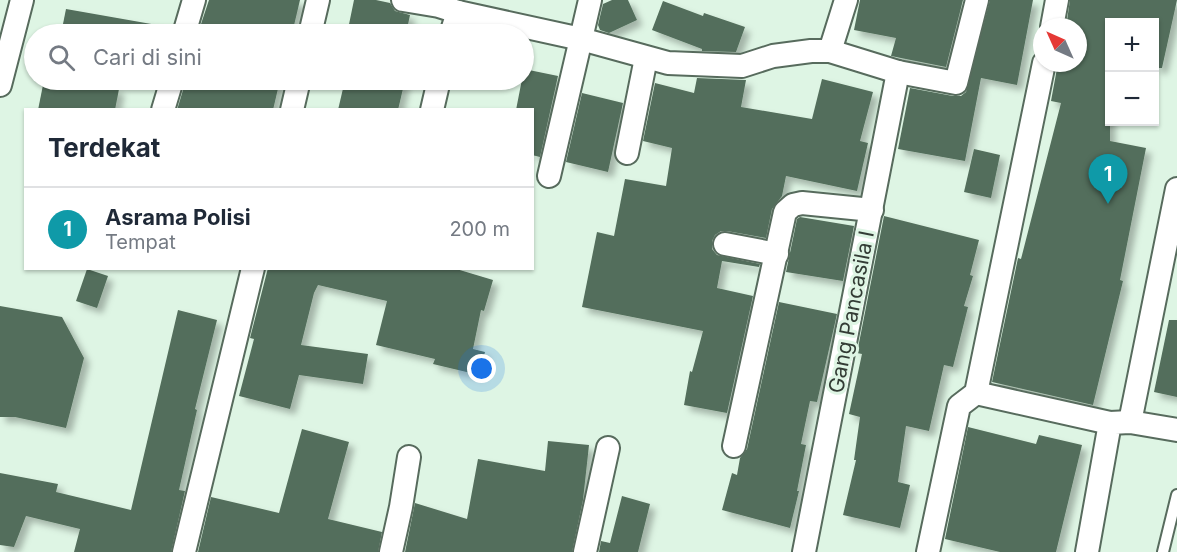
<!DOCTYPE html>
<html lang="id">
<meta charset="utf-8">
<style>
:root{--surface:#fff;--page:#f6f6f7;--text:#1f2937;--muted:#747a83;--line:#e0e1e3;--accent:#793cb1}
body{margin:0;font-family:Inter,sans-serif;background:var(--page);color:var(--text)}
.controls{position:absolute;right:18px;top:18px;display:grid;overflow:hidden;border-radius:0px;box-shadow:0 2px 4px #0004}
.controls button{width:54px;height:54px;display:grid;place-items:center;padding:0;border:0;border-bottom:2px solid var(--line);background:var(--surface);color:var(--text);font:30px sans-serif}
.compass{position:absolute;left:1033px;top:18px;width:54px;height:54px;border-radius:50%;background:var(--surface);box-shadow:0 2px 4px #0004;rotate:315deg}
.you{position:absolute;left:482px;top:369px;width:21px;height:21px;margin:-15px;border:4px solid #fff;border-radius:50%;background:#1a73e8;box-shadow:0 0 0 9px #1a73e833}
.badge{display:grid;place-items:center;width:39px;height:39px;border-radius:50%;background:var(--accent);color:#fff;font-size:20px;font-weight:700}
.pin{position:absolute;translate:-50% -50px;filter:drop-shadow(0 2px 3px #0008)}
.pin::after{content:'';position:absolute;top:32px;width:21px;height:18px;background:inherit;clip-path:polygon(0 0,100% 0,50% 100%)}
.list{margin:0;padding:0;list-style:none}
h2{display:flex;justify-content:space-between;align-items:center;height:78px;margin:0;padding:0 24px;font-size:26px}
h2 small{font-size:20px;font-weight:400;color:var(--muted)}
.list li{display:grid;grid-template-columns:39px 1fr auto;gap:18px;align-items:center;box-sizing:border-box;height:84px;padding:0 24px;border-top:2px solid var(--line)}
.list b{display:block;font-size:22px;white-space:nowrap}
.list p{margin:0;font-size:20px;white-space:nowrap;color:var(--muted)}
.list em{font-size:20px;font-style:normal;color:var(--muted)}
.icon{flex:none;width:33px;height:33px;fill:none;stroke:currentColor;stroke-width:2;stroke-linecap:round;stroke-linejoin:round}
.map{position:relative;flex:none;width:1177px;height:552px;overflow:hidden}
.search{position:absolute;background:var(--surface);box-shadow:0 2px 4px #0004;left:24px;top:24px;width:510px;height:66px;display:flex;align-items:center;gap:15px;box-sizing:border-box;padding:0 21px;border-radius:33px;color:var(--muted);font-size:22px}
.panel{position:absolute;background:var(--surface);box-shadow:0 2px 4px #0004;left:24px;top:108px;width:510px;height:162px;border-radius:0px}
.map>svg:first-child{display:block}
</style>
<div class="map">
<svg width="1177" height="552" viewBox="0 0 1177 552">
<defs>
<filter id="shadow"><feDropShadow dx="5.5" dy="5.5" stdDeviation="3" flood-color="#0004"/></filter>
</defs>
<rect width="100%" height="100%" fill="#def5e4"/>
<!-- building -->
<g fill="#536e5b" filter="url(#shadow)">
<polygon points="209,0 300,0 292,34 209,34 199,30"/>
<polygon points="354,0 376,0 390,3 395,11 410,15 406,34 347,34"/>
<polygon points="612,0 628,0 637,20 609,33 600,30 598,25 603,4"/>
<polygon points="860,0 963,0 946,67 891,56 896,38 854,30"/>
<polygon points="990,0 1033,0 1017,85 981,78 965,161 898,149 910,88 953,96 961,96 966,92"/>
<polygon points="1070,0 1177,0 1162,68 1155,68 1155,22 1110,22 1110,141 1146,148 1120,280 1123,281 1093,405 992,382 1018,258 1021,259 1061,103 1051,101 1058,63 1078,63 1078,27 1066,27"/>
<polygon points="663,1 703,16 704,13 745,27 736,52 702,51 702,49 652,30"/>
<polygon points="66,9 157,25 156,34 61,34"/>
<polygon points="524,69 558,76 540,157 532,155 532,110 516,110"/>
<polygon points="697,78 746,80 741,107 812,119 822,79 873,92 860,141 868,143 857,191 786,176 782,196 772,209 766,238 727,231 721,231 715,235 712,241 712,249 717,255 760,264 759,267 722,261 717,288 753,296 727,413 684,405 690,371 692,372 703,331 582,307 597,232 614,236 625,179 666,186 672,148 643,141 655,83 694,93"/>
<polygon points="44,80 75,80 119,89 115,110 38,110"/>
<polygon points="186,80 280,80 273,110 177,110"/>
<polygon points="345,80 405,80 398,110 338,110"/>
<polygon points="582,93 623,103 608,172 566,162"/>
<polygon points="974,149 1000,155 991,198 964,192"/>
<polygon points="884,216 979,240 970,275 973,276 964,306 968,307 953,367 944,365 929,431 906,426 898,482 910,485 900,528 843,515 856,460 854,460 860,417 849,414 862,354 857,353"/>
<polygon points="800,217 854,226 843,281 786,272 797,219"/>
<polygon points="268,268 453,268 493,280 484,311 481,310 473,349 485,352 479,375 433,364 435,359 376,345 387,301 318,285 314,293 301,345 368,354 363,384 299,375 290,409 239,396 254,339 250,338"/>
<polygon points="87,269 108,276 97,308 76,301"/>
<polygon points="779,302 837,314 817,402 810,401 801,444 806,445 797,491 799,491 790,528 722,510 732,473 737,475 740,458 747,449"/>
<polygon points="0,306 62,317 84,358 66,428 15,417 0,417"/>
<polygon points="178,310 217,320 195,409 197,410 179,490 185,491 171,552 74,552 80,529 26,516 14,547 0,545 0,473 58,484 56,492 131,510"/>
<polygon points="1169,320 1177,320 1177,397 1154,392"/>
<polygon points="968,427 1036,444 1039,435 1082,445 1056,552 1000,552 945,539"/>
<polygon points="302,429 349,442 328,519 382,532 378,552 198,552 211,497 279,513"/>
<polygon points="548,441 589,445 583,500 572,552 405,552 415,503 467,519 478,459 545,471"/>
<polygon points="622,496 650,504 638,552 599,552 601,541 610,543"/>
</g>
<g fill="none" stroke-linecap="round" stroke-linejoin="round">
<defs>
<polyline id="service" points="1163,552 1177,495"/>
<g id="minor">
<polyline points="403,0 439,6 458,12 581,39 668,63 742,66 773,56 811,51 830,51 898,72 956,83 977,0"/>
<polyline points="1052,27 1057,0"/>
<polyline points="184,34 194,0"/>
<polyline points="310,34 318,0"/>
<polyline points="451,34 458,12"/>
<polyline points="830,51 846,0"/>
<polyline points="0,85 22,0"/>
<polyline points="163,110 172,80"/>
<polyline points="292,110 299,80"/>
<polyline points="432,110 439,80"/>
<polyline points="627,153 646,58"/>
<polyline points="549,176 590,0"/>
<polyline points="725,244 777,254"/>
<polyline points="976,393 1110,423"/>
<polyline points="1130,422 1177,189"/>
<polyline points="734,446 785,212 793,205 802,203 872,210"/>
<polyline points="184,552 253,268"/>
<polyline points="391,552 401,507 409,457"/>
<polyline points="585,552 608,448"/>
<polyline points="804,552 898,72"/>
<polyline points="928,552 959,406 976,393 1044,63"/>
<polyline points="1087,552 1110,423 1130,422 1177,430"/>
</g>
</defs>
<!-- service casing -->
<use href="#service" stroke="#576b5d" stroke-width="14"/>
<!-- minor casing -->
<use href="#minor" stroke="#576b5d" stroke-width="26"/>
<!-- service -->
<use href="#service" stroke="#fff" stroke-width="10"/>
<!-- minor -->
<use href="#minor" stroke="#fff" stroke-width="22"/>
</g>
<g text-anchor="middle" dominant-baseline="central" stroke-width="6" stroke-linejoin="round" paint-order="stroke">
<!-- street labels -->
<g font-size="21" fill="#333c35" stroke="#def5e4">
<text transform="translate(851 312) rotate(-79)">Gang Pancasila I</text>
</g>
</g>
</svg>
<div class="controls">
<button>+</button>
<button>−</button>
</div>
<svg class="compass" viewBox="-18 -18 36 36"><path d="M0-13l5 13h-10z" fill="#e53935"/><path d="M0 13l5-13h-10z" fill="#747a83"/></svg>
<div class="you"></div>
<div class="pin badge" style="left:1108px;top:204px;background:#0f9aa8">1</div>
<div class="search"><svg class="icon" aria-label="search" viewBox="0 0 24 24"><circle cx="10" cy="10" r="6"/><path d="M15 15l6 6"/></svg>Cari di sini</div>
<section class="panel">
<h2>Terdekat<small></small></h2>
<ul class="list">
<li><span class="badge" style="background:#0f9aa8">1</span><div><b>Asrama Polisi</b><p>Tempat</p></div><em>200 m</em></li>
</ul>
</section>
</div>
